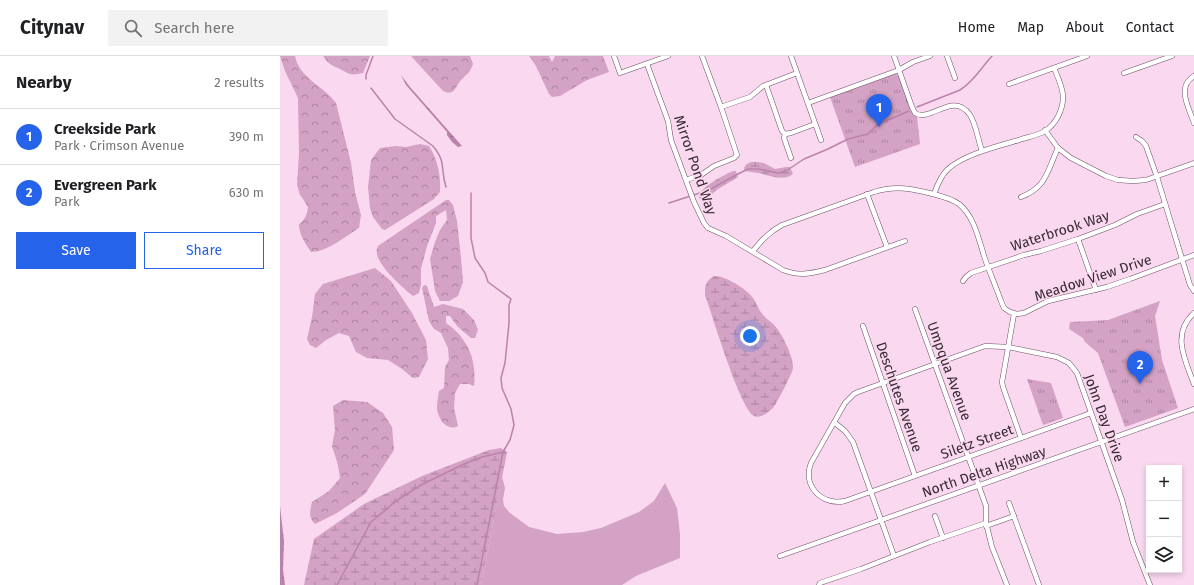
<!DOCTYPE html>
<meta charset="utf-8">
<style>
:root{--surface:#fff;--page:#f2f2f2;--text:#202124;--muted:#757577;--line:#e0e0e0;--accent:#2563eb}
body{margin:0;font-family:"Fira Sans",sans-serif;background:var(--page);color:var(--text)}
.controls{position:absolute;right:12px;bottom:12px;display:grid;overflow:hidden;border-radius:0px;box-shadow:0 2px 6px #0003}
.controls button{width:36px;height:36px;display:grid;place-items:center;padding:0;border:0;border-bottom:1px solid var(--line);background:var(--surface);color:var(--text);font:20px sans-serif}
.you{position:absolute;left:470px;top:280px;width:14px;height:14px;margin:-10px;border:3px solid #fff;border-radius:50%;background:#1a73e8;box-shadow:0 0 0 6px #1a73e833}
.badge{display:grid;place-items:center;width:26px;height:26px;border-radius:50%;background:var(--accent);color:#fff;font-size:13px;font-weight:700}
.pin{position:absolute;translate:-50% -33px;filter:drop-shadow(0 1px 2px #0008)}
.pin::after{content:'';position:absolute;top:21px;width:14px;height:12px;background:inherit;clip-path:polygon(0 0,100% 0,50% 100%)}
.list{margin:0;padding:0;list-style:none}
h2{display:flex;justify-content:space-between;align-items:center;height:52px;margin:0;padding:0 16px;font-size:17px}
h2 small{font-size:13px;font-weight:400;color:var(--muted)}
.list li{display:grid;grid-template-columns:26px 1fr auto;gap:12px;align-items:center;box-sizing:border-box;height:56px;padding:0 16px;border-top:1px solid var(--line)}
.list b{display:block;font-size:15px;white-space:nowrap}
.list p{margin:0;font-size:13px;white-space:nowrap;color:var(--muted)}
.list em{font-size:13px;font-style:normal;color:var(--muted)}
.actions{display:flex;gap:8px;padding:12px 16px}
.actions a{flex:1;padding:9px 0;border:1px solid var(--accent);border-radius:0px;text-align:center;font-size:14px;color:var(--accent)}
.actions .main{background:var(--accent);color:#fff}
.icon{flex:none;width:22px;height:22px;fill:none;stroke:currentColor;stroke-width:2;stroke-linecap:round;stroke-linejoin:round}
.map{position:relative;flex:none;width:914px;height:529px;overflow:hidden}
header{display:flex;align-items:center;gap:24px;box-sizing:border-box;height:56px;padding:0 20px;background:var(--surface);border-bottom:1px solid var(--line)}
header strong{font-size:19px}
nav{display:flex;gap:22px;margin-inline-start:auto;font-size:14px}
.search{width:280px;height:36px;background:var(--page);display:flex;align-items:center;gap:10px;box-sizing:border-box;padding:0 14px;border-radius:0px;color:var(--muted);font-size:15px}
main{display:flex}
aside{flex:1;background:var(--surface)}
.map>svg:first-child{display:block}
</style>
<header>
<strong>Citynav</strong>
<div class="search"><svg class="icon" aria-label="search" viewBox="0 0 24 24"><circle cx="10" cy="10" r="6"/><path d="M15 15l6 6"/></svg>Search here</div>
<nav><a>Home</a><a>Map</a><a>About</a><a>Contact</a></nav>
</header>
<main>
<aside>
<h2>Nearby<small>2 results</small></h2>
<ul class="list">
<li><span class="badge">1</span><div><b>Creekside Park</b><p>Park · Crimson Avenue</p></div><em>390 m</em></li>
<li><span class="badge">2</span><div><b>Evergreen Park</b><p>Park</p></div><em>630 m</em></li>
</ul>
<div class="actions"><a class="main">Save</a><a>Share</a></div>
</aside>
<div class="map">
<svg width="914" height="529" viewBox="0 0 914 529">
<defs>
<pattern id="forest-crowns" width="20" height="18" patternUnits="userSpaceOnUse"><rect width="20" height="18" fill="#d3a2c4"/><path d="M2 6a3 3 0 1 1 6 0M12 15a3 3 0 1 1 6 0" fill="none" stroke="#ac84a0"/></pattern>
<pattern id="wetland-marsh" width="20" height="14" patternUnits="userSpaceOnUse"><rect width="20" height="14" fill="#d3a2c4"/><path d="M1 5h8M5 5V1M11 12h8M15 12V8" fill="none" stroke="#ac84a0"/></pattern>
<pattern id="park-tufts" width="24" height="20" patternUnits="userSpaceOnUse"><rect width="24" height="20" fill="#d3a2c4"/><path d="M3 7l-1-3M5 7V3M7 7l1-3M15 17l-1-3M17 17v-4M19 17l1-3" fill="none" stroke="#ac84a0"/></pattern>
<pattern id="water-ripples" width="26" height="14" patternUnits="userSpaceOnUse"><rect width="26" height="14" fill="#bb83ab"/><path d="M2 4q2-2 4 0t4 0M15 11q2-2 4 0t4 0" fill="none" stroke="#996b8c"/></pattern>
</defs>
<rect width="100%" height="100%" fill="#fad8ef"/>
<!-- grass -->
<polygon fill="#d3a2c4" points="222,421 225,432 223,443 224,450 230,457 249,471 277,478 303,476 321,472 359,456 374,445 385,427 397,452 400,478 400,502 356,520 342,529 201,529"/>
<!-- forest -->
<g fill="url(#forest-crowns)">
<path d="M0 0H15C19 22 44 30 56 47L71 107 75 136 81 159 79 172C66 180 47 196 31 196 25 187 19 178 19 168 25 164 27 159 28 151L23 143 20 139 17 129 19 98 18 42 5 15Z"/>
<path d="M43 0H90L83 17C69 20 70 18 58 12 50 9 48 7 43 0Z"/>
<path d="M131 0H190L193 8C189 18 189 16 182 23 175 29 176 41 163 35Z"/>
<polygon points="249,0 269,0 272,6 275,0 323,0 329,16 307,24 280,40 272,41 269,38 256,10"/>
<path d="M140 88 149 90C158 104 161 120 160 136L154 143 105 174 102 173 93 161 90 152 88 131 91 104 100 92 116 90 126 91Z"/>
<path d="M166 144H169L173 149 177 165 181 202 183 226 178 240 169 245H160L155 235 150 203 155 186 160 174 167 164 166 154 156 160V167L147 190 141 213V229L139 237 133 240C124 233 97 209 97 197 96 195 97 193 98 190Z"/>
<polygon points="95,212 111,225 132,257 146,284 148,303 139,321 133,322 122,313 108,304 87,302 76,296 69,280 59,277 46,284 36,292 30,289 27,283 32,261 35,238 43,228"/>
<path d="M144 229 147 230 154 251 163 248 183 253 194 264 198 274 195 282H191L177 270 170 260H166V267C173 272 179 277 184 285 193 297 196 316 194 330L189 328H180L175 337 174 352 178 370C167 376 158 363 157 352 157 347 158 341 159 335L164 332 165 311 169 304 168 292 161 277 154 273 149 265 142 232Z"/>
<path d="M63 344 87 346 103 357 112 371 114 394 85 438 57 457 35 468C28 460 30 456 32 446L49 435 60 422 58 409 52 390 55 374 53 350Z"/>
</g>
<!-- wetland -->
<g fill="url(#wetland-marsh)">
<path d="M472 106H478L484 107 495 113 506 111H510L513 118C503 126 489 119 478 117 473 116 469 116 465 115L464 112C466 108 468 107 472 106Z"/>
<path d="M453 115H456L458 121 438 133 427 142 423 144 419 142C420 130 443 120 453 115Z"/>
<path d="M434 220C444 219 467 233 473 242 477 248 479 255 484 260 487 264 492 266 495 270 502 278 514 301 513 312 513 316 496 349 493 352 488 356 481 363 474 360 460 353 432 258 425 239 425 229 425 226 434 220Z"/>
<polygon points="221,392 227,396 201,529 24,529 34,483 84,448 142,420 209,394"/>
</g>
<!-- park -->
<g fill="url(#park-tufts)">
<polygon points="614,18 616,18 619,20 631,55 637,61 640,88 575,111 550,41"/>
<polygon points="880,245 875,260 882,304 898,352 845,371 818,297 805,286 803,282 789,273 790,266 828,264"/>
<polygon points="747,323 771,327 783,362 763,369"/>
</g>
<!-- water -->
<g fill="url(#water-ripples)">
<polygon points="121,19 130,31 182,90 178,91 172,86 167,79 167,76 126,29"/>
<polygon points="0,450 4,485 3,514 5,529 0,529"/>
</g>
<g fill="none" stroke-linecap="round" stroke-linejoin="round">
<!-- stream -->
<g stroke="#bb83ab" stroke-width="1.5">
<polyline points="86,23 86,19 93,0"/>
<path d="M91 32 115 63 153 90C167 107 160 113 166 131"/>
<path d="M637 51 680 34C694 25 701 12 712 0"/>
<polyline points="191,137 191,182 195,202 205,217 208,226 231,243 229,249 229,267 225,307 221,322 222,332 231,353 234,369 230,384 223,396"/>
<polyline points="389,147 429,134 456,119 468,113 479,113 498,117 506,115 524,103 548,93 568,83 588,78 596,70 603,66 629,55"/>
<polyline points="57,529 91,466 116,445 141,429 184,408 202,401 223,396 197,529"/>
</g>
<defs>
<g id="minor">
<polyline points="334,0 340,17 388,0"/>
<polyline points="422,0 441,51"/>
<polyline points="511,0 541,84"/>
<path d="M614 0 632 51 635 57C651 67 673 34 690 59 696 68 698 84 702 95"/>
<polyline points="667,0 675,22"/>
<path d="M367 8 388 65 391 84 414 146 424 167 428 172 446 180 503 214C519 220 529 218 545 214L625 185"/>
<polyline points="844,17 892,0"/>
<path d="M914 20C896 31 909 52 914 67"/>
<polyline points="729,28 807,0"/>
<polyline points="486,29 502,75 505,78 504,82 511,102"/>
<polyline points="528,47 619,14 633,6 650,0"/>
<polyline points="765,74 778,92 791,102 826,120 838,124 853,125 866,124 914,107"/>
<polyline points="505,78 511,77 535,68"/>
<polyline points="856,81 862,85 866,90 877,121 910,229 914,235"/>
<polyline points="406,124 421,119 434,110 454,102 457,99 441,51 470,41 483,30 517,17"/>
<polyline points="587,138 607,191"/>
<path d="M654 138C657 130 660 121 667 114 682 99 718 90 739 84 747 81 757 80 765 75 776 68 783 54 783 41 783 32 778 21 774 12"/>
<path d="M741 141C767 131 767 115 778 92"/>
<polyline points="798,183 816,234"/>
<path d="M473 195C482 184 489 176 502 169L594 136C612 130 627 132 645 136 656 139 669 141 679 148 695 161 699 185 705 203 710 217 716 231 721 245L724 252 730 256 737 258 744 257 768 245 827 231 850 223 914 199"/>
<polyline points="683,225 686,221 691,217 744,199 761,195 798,183 835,169 857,158 885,148"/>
<polyline points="635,253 706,450 706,467 712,491 727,529"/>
<path d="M914 257C891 278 905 304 914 328"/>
<polyline points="734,258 722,326 723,331 741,382"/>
<polyline points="583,270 635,420"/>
<path d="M811 357 565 445C542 450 522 430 531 407L565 347 574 338 578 336 705 290 728 291 777 301 789 307 797 317 842 444 853 486 870 529"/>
<polyline points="555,367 565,375 573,386 614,500"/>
<polyline points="729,447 759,529"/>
<polyline points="655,460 663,482"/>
<polyline points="706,470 734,460"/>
<polyline points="500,500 914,353"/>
<polyline points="539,529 540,527 581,513 650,486 706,467"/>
</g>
</defs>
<!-- minor casing -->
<use href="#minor" stroke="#6d5064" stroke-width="5.5"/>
<!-- minor -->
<use href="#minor" stroke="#fff" stroke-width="4.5"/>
</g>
<g text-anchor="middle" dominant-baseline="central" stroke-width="3" stroke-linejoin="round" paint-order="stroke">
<!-- street labels -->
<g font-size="14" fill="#382b34" stroke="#fad8ef">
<text transform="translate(415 109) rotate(71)">Mirror Pond Way</text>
<text transform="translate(780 175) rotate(-18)">Waterbrook Way</text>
<text transform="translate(813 222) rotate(-18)">Meadow View Drive</text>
<text transform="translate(669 315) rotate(70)">Umpqua Avenue</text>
<text transform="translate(619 341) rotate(71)">Deschutes Avenue</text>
<text transform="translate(824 362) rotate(70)">John Day Drive</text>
<text transform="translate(697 386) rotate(-20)">Siletz Street</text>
<text transform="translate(704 416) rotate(-19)">North Delta Highway</text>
</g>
</g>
</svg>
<div class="controls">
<button>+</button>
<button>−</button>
<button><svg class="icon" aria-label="layers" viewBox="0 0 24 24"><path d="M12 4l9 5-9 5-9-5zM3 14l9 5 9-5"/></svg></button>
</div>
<div class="you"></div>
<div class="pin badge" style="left:599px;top:71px">1</div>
<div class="pin badge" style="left:860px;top:328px">2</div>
</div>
</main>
